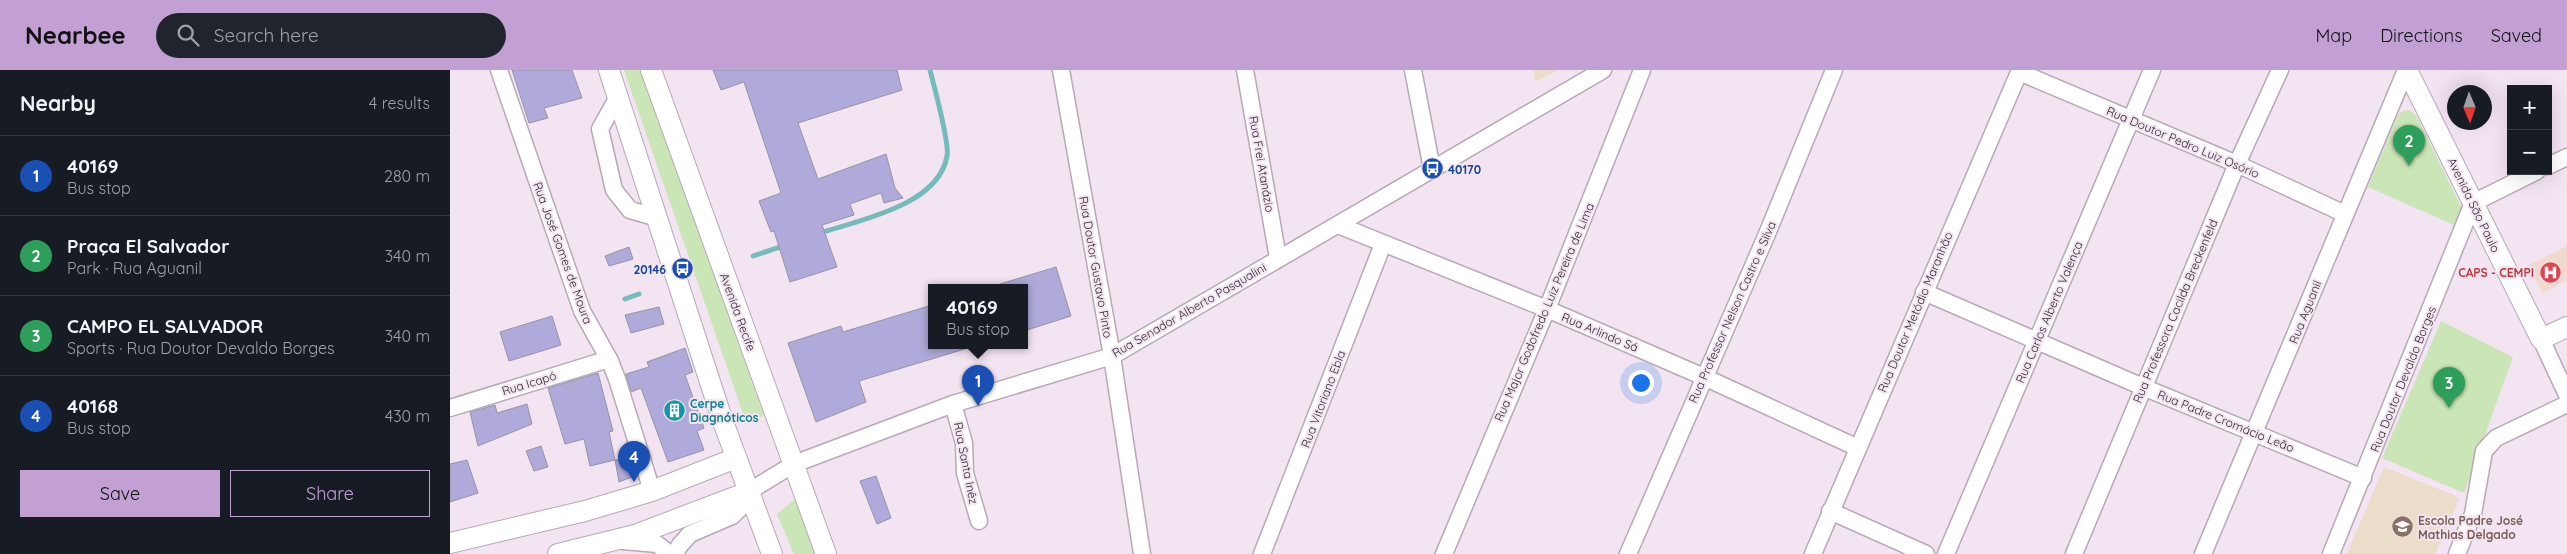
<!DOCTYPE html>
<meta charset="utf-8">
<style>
:root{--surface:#171b24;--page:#20242c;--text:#f1f3f6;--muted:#9ea1a6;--line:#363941;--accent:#c2a0d4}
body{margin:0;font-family:Quicksand,sans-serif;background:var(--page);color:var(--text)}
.controls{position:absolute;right:15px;top:15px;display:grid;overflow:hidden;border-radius:0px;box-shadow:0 5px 20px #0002}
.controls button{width:45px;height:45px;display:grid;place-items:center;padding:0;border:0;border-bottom:1px solid var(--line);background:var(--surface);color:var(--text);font:25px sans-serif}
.compass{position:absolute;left:1997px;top:15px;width:45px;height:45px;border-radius:50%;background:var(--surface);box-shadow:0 5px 20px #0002;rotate:178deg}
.you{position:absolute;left:1190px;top:312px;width:18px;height:18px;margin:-12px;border:4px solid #fff;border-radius:50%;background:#1a73e8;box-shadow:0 0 0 8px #1a73e833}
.badge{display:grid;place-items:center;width:32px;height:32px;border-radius:50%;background:var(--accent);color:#fff;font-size:16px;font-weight:700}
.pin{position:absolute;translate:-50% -41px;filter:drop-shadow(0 1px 2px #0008)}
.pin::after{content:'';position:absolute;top:26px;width:18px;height:15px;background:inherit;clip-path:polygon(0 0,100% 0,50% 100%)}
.popup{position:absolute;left:478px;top:214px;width:100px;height:65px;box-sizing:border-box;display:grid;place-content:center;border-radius:0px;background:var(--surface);filter:drop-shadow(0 1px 4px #0005);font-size:16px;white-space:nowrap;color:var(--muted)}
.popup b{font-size:19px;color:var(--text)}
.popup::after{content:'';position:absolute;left:50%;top:100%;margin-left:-10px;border:10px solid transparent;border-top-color:var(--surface)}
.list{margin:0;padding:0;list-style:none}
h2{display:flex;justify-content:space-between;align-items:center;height:65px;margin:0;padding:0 20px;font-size:21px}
h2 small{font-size:16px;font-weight:400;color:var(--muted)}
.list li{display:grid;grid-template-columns:32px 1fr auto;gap:15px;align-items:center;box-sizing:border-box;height:80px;padding:0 20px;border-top:1px solid var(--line)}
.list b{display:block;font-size:19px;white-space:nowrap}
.list p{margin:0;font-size:16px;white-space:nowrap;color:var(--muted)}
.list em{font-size:16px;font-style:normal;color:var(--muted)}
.actions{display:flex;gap:10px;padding:15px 20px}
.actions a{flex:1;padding:11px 0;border:1px solid var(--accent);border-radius:0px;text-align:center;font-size:18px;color:var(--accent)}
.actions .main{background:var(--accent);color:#111}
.icon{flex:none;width:28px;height:28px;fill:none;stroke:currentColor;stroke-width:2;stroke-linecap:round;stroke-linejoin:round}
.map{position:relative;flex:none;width:2117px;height:484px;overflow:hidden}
header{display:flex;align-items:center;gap:30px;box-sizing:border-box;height:70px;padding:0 25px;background:var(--accent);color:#111}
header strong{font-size:24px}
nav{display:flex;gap:28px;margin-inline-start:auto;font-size:18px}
.search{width:350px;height:45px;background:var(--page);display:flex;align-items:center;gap:12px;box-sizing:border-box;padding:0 18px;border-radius:28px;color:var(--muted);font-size:19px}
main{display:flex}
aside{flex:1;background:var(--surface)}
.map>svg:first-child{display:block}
</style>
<header>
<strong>Nearbee</strong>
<div class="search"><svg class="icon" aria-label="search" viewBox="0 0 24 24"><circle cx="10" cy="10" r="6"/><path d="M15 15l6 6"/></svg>Search here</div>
<nav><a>Map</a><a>Directions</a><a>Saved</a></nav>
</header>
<main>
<aside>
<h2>Nearby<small>4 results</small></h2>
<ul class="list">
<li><span class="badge" style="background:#1a4fb4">1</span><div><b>40169</b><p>Bus stop</p></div><em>280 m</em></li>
<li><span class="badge" style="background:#2e9e5b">2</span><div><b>Praça El Salvador</b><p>Park · Rua Aguanil</p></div><em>340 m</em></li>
<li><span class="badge" style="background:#2e9e5b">3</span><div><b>CAMPO EL SALVADOR</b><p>Sports · Rua Doutor Devaldo Borges</p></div><em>340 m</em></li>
<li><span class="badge" style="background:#1a4fb4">4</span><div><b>40168</b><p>Bus stop</p></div><em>430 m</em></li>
</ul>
<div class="actions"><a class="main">Save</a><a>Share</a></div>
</aside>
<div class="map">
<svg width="2117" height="484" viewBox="0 0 2117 484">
<rect width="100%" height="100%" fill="#f2e4f1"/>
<!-- education -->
<g fill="#ecdcca">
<polygon points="1083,0 1108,0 1085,12"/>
<polygon points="1934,397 2006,426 2009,430 1985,484 1897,484"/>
</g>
<!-- medical -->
<polygon fill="#f0dace" points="2117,176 2117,210 2092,223 2079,195"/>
<!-- green -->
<g fill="#cae5b6">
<polygon points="174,0 191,0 314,346 296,352"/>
<polygon points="1960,40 1967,47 2016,147 2013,159 1918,117 1948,45 1953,41"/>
<polygon points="1991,251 2063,287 2014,423 1932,388"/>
<polygon points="347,428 369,484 344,484 327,444"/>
</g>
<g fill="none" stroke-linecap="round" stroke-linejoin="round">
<!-- stream -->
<g stroke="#76bbbb" stroke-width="5">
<path d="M370 163C410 150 489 135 497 86 500 74 484 16 480 0"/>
<polyline points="303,186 333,176"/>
<polyline points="175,229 189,224"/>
</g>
</g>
<!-- building -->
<g fill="#afaada" stroke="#9594a4">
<polygon points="62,0 122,0 132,28 94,38 98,48 79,53"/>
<polygon points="263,0 447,0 452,20 348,53 368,109 436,84 445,118 453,128 434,133 431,123 400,134 404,145 372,155 387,197 340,212 324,161 321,162 309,131 331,123 294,12 271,20"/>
<polygon points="179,177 183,189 159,196 155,186"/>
<polygon points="606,197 621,246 574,261 574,217 550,217 550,214"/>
<polygon points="482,235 482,275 518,275 518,278 409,311 416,332 366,352 338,273 391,256 393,262"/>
<polygon points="209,237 214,254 181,263 175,245"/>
<polygon points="102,246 111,275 59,291 50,262"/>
<polygon points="235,278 243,302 235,305 254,358 247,361 254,380 218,392 191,318 181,322 176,304 199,297 197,292"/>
<polygon points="148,303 163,361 159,362 165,390 140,396 134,369 115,374 98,318"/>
<polygon points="77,334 82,354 28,376 20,342 45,335 47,343"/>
<polygon points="91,376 98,397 84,401 76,381"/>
<polygon points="180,388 182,407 169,412 165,390"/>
<polygon points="17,390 28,423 0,432 0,394"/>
<polygon points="426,406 441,448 427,454 410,411"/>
</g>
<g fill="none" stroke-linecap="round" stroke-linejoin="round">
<defs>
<g id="minor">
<polyline points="49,0 132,241 160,291 167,309 202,421"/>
<polyline points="611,0 662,286 692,484"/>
<polyline points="795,0 828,188"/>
<polyline points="963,0 982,99"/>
<polyline points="1569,2 1787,94 1895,144"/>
<polyline points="168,27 150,59 164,120 180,140 208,148"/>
<polyline points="2098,96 2117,87"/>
<polyline points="888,155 1097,239 1254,307 1408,378"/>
<polyline points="1474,222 1693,317 1913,408"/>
<polyline points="2091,269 2117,325"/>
<polyline points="503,334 514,373 515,403 529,451"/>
<polyline points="0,338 159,289"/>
<polyline points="1380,441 1476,484"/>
<polyline points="173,471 207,474 220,484"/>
<polyline points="225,484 230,475 240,464 282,446 294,434 298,422 344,394 503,334 662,286 1153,0"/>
<polyline points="812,484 933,174"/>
<polyline points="994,484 1097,239 1192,0"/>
<polyline points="1178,484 1317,164 1384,0"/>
<polyline points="1363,484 1570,0"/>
<polyline points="1496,484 1702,0"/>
<polyline points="1624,484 1787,94 1830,0"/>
<polyline points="1753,484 1956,0"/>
<polyline points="1881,484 2023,133 2087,101"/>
<polyline points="2007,484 2023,444 2034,381 2046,368 2117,334"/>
</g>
<g id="major">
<polyline points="159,0 272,349 322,484"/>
<polyline points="201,0 376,484"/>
<polyline points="1957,0 2091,269 2117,257"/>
<polyline points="0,473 135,441 202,421 286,388"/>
<polyline points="108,484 185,465 298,422"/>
</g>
</defs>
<!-- minor casing -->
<use href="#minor" stroke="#b7a9b6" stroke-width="19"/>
<!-- major casing -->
<use href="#major" stroke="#b7a9b6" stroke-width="22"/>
<!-- minor -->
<use href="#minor" stroke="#fff" stroke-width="16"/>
<!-- major -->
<use href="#major" stroke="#fff" stroke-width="20"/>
</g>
<!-- icons -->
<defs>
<symbol id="bus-disc" viewBox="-11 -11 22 22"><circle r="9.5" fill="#1a4fb4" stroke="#f2e4f1"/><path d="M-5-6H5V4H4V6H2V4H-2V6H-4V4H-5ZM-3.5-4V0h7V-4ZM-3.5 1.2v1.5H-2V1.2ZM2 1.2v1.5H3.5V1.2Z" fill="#fff"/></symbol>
<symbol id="hospital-disc" viewBox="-11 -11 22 22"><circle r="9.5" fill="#e0444e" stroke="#f2e4f1"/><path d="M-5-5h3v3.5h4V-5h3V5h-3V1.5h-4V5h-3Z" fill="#fff"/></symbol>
<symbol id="building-disc" viewBox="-11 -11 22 22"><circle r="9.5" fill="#0f9aa8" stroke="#f2e4f1"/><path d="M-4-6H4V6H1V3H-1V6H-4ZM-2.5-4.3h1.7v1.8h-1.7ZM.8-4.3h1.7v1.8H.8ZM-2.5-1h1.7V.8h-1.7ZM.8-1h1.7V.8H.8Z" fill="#fff"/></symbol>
<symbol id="school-disc" viewBox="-11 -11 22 22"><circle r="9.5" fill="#8d6e63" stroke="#f2e4f1"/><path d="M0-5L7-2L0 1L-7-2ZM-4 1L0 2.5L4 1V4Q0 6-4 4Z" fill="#fff"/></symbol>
</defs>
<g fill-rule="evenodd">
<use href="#bus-disc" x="970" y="86" width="25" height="25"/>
<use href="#bus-disc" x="220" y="186" width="25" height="25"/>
<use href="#hospital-disc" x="2088" y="190" width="25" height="25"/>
<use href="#building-disc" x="212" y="328" width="25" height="25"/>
<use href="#school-disc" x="1940" y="444" width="25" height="25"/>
</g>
<g text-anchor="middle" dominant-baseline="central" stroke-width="4" stroke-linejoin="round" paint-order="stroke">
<!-- street labels -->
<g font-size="12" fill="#2f292e" stroke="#f2e4f1">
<text transform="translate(1733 72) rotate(23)">Rua Doutor Pedro Luiz Osório</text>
<text transform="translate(812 94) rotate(80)">Rua Frei Atanázio</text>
<text transform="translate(2024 135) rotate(64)">Avenida São Paulo</text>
<text transform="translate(113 183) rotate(70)">Rua José Gomes de Moura</text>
<text transform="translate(646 197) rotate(80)">Rua Doutor Gustavo Pinto</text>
<text transform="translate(739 240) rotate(-30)">Rua Senador Alberto Pasqualini</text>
<text transform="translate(1725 241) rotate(-67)">Rua Professora Cacilda Breckenfeld</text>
<text transform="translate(288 242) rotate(70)">Avenida Recife</text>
<text transform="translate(1094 242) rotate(-67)">Rua Major Godofredo Luiz Pereira de Lima</text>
<text transform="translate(1282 242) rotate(-66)">Rua Professor Nelson Castro e Silva</text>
<text transform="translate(1465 242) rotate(-67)">Rua Doutor Metódio Maranhão</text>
<text transform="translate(1599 242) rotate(-67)">Rua Carlos Alberto Valença</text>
<text transform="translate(1855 242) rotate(-68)">Rua Aguanil</text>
<text transform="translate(1150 262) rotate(23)">Rua Arlindo Sá</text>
<text transform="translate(1953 309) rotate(-68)">Rua Doutor Devaldo Borges</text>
<text transform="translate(79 313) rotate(-17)">Rua Icapó</text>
<text transform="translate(873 329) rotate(-69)">Rua Vitoriano Ebla</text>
<text transform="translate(1776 351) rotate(22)">Rua Padre Cromácio Leão</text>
<text transform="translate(516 393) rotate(79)">Rua Santa Inêz</text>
</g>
<!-- transit labels -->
<g font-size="12" font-weight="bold" fill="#164399" stroke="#f2e4f1" text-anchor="start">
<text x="998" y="99">40170</text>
<text x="216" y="199" text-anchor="end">20146</text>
</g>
<!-- health labels -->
<g font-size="12" font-weight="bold" fill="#be3a42" stroke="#f2e4f1" text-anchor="end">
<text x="2084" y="202">CAPS - CEMPI</text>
</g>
<!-- culture labels -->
<g font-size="12" font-weight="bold" fill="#0d838f" stroke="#f2e4f1" text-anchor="start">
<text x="240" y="333">Cerpe<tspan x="240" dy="14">Diagnóticos</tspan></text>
</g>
<!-- education labels -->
<g font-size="12" font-weight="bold" fill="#785e54" stroke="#f2e4f1" text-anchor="start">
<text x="1968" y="450">Escola Padre José<tspan x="1968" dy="14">Mathias Delgado</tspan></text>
</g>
</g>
</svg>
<div class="controls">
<button>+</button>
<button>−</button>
</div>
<svg class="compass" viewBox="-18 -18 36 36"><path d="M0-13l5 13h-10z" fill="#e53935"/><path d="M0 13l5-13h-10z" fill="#9ea1a6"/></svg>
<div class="you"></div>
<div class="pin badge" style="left:528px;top:336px;background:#1a4fb4">1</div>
<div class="popup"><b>40169</b>Bus stop</div>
<div class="pin badge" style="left:1959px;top:96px;background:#2e9e5b">2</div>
<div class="pin badge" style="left:1999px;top:338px;background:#2e9e5b">3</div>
<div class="pin badge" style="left:184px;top:412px;background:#1a4fb4">4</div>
</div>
</main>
